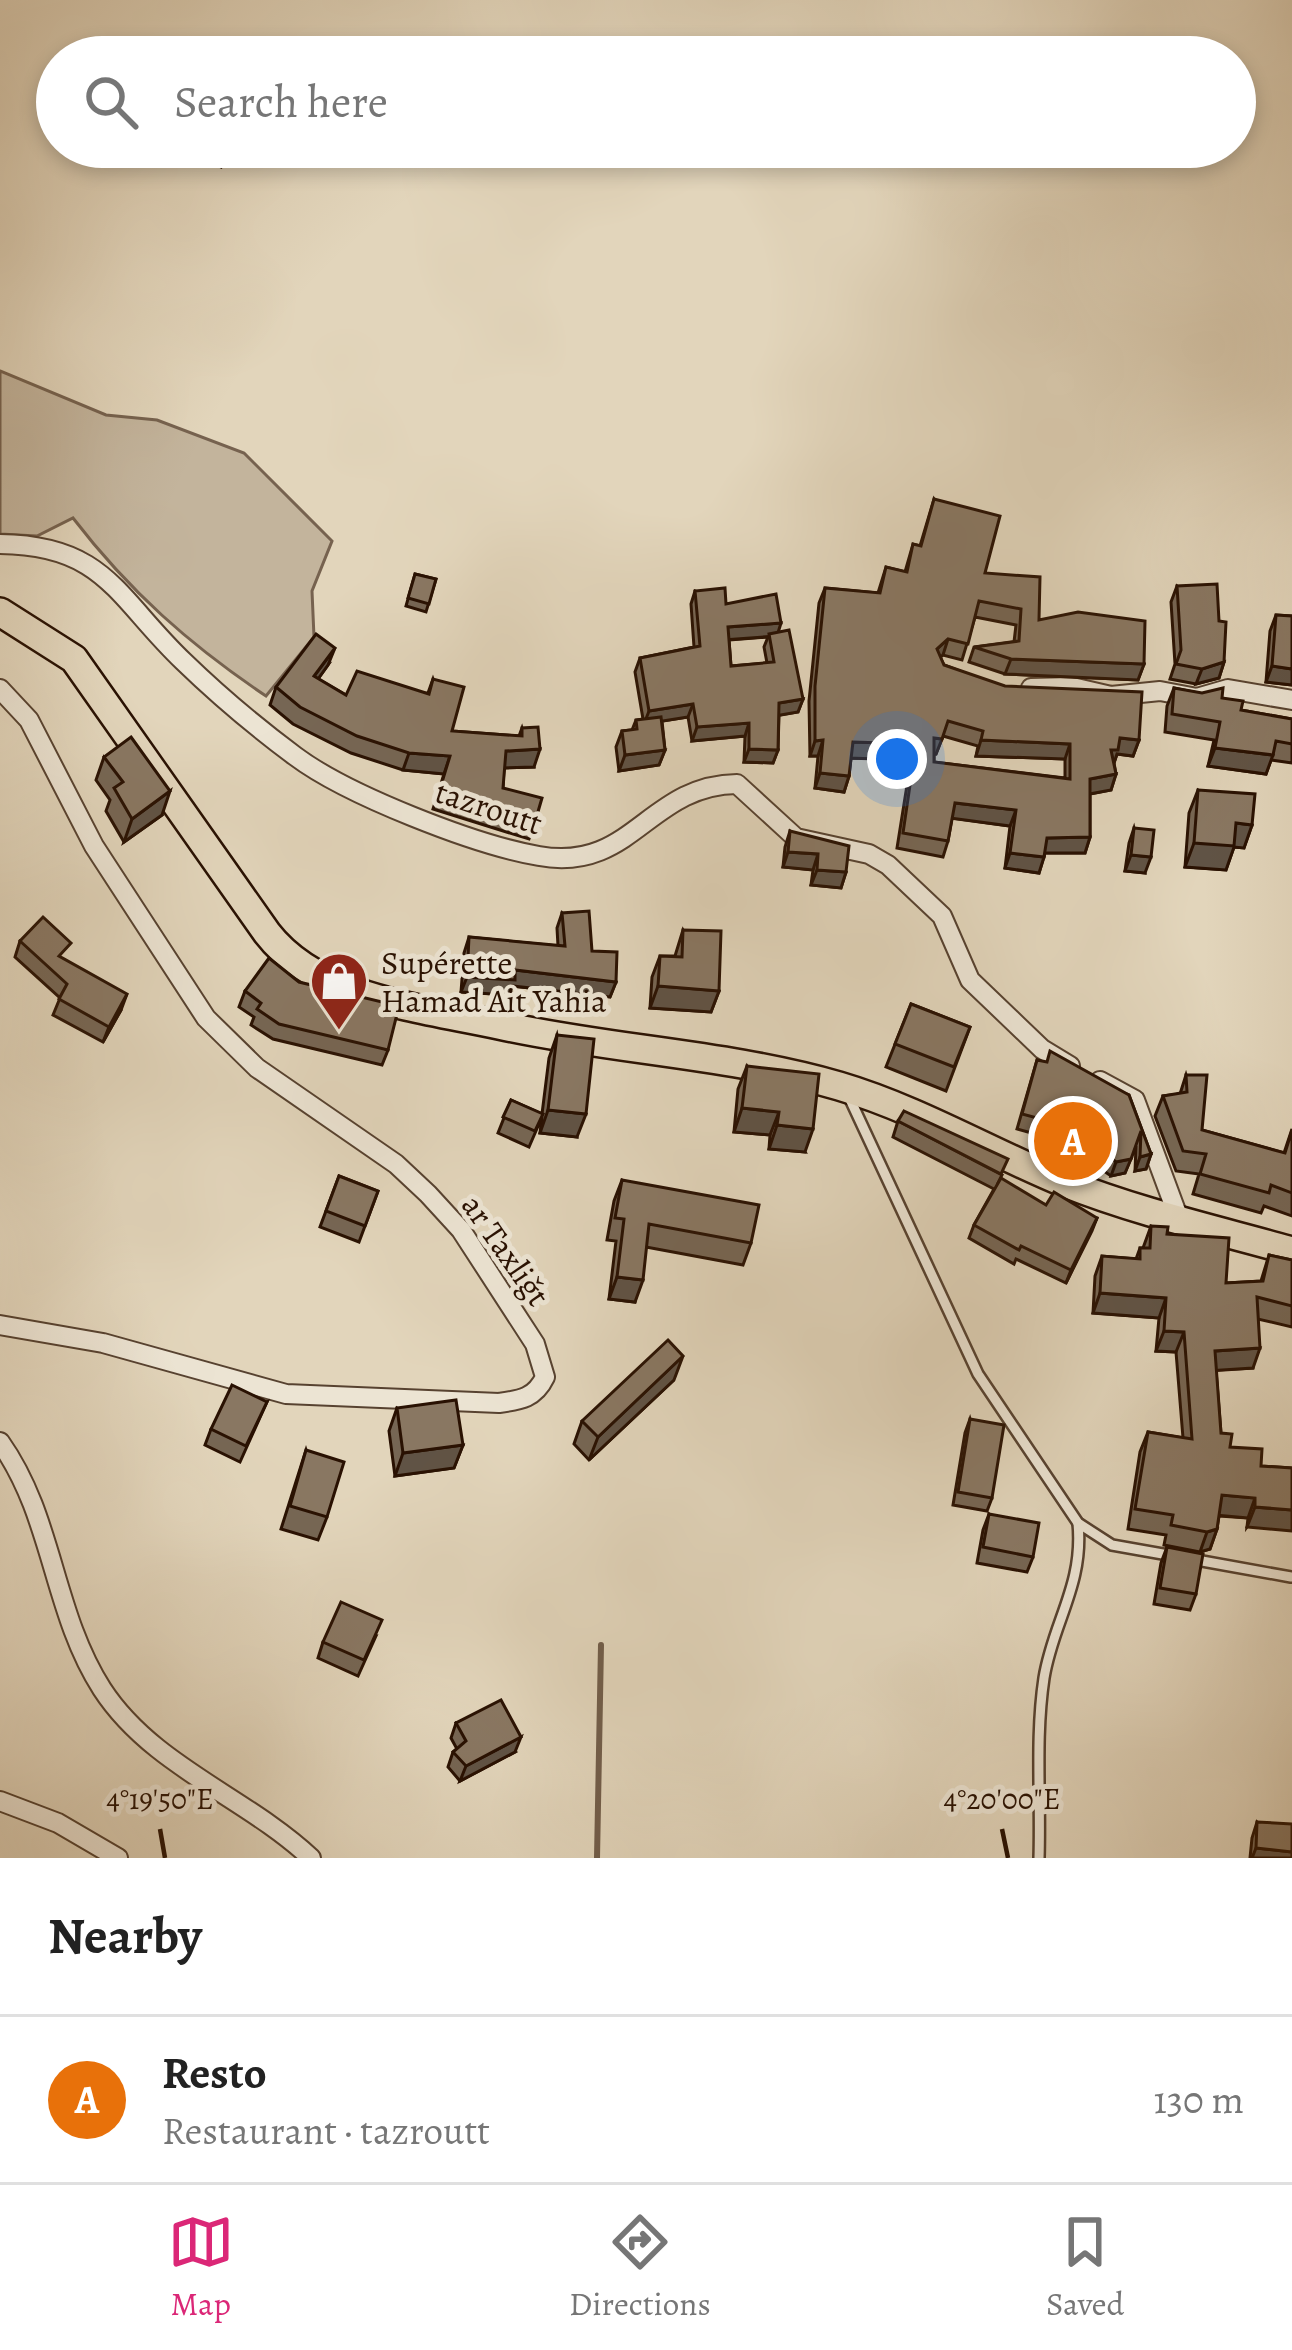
<!DOCTYPE html>
<meta charset="utf-8">
<style>
:root{--surface:#fff;--page:#f6f6f6;--text:#222;--muted:#767676;--line:#e0e0e0;--accent:#db2777}
body{margin:0;font-family:Alegreya,serif;background:var(--page);color:var(--text)}
.you{position:absolute;left:897px;top:759px;width:42px;height:42px;margin:-30px;border:9px solid #fff;border-radius:50%;background:#1a73e8;box-shadow:0 0 0 18px #1a73e833}
.badge{display:grid;place-items:center;width:78px;height:78px;border-radius:50%;background:var(--accent);color:#fff;font-size:39px;font-weight:700}
.pin{position:absolute;translate:-50% -50%;border:6px solid #fff;box-shadow:0 3px 12px #0006}
.list{margin:0;padding:0;list-style:none}
h2{display:flex;justify-content:space-between;align-items:center;height:156px;margin:0;padding:0 48px;font-size:51px}
h2 small{font-size:39px;font-weight:400;color:var(--muted)}
.list li{display:grid;grid-template-columns:78px 1fr auto;gap:36px;align-items:center;box-sizing:border-box;height:168px;padding:0 48px;border-top:3px solid var(--line)}
.list b{display:block;font-size:45px;white-space:nowrap}
.list p{margin:0;font-size:39px;white-space:nowrap;color:var(--muted)}
.list em{font-size:39px;font-style:normal;color:var(--muted)}
.icon{flex:none;width:66px;height:66px;fill:none;stroke:currentColor;stroke-width:2;stroke-linecap:round;stroke-linejoin:round}
.map{position:relative;flex:none;width:1292px;height:1858px;overflow:hidden}
.search{position:absolute;background:var(--surface);box-shadow:0 6px 18px #0003;left:36px;right:36px;top:36px;height:132px;display:flex;align-items:center;gap:30px;box-sizing:border-box;padding:0 42px;border-radius:66px;color:var(--muted);font-size:45px}
.sheet{height:324px;background:var(--surface)}
nav{display:flex;justify-content:space-around;align-items:center;box-sizing:border-box;height:168px;border-top:3px solid var(--line);background:var(--surface);font-size:33px;color:var(--muted)}
nav a{display:grid;justify-items:center;gap:6px}
nav .on{color:var(--accent)}
.map>svg:first-child{display:block}
</style>
<div class="map">
<svg width="1292" height="1858" viewBox="0 0 1292 1858">
<rect width="100%" height="100%" fill="#e2d5bb"/>
<filter id="stains"><feTurbulence type="fractalNoise" baseFrequency=".00167" numOctaves="4"/><feColorMatrix values="0 0 0 0 .2 0 0 0 0 .09 0 0 0 0 .02 0 0 0 .5 -.17"/></filter>
<radialGradient id="worn" r=".72"><stop offset=".6" stop-color="#630" stop-opacity="0"/><stop offset="1" stop-color="#630" stop-opacity=".3"/></radialGradient>
<!-- green -->
<path fill="#c3b49c" stroke="#76624f" stroke-width="3" d="M0 371 106 415 157 420 244 453 332 541 312 591 314 637 266 696C190 645 129 591 73 518L37 536 0 534Z"/>
<g fill="none" stroke-linecap="round" stroke-linejoin="round">
<!-- stream -->
<polyline stroke="#725e4b" stroke-width="6" points="597,1858 601,1645"/>
<defs>
<g id="service">
<polyline points="849,1097 978,1374 1078,1523 1112,1545 1174,1556"/>
<polyline points="1191,1559 1291,1577"/>
<path d="M1039 1858C1041 1798 1035 1738 1044 1678 1053 1622 1084 1585 1078 1523"/>
</g>
<g id="minor">
<path d="M0 544C105 545 117 598 183 661 217 694 256 727 295 756 347 795 475 845 539 856 632 873 648 785 737 784L796 838 869 854 888 865 942 916 970 980 1042 1049 1070 1066"/>
<polyline points="1031,688 1072,687 1111,696 1160,691 1197,698 1228,689 1292,700"/>
<path d="M0 689 29 720 94 846 206 1018 257 1068 396 1164 428 1194 461 1230 535 1344 545 1377C535 1398 521 1400 499 1403L286 1394 103 1343 0 1325"/>
<polyline points="1100,1081 1135,1100 1179,1219"/>
<path d="M0 1442C54 1518 52 1611 102 1689 152 1766 246 1797 311 1858"/>
<polyline points="0,1801 58,1823 118,1858"/>
</g>
<path id="primary" d="M0 612 74 659 267 933C318 999 421 1008 499 1025 611 1050 729 1054 839 1086 917 1109 990 1152 1065 1183 1138 1212 1217 1230 1292 1251"/>
</defs>
<!-- service casing -->
<use href="#service" stroke="#574230" stroke-width="14"/>
<!-- minor casing -->
<use href="#minor" stroke="#574230" stroke-width="22"/>
<!-- primary casing -->
<use href="#primary" stroke="#291102" stroke-width="32"/>
<!-- service -->
<use href="#service" stroke="#ece4d3" stroke-width="9"/>
<!-- minor -->
<use href="#minor" stroke="#ece4d3" stroke-width="18"/>
<!-- primary -->
<use href="#primary" stroke="#e2d5bb" stroke-width="27"/>
</g>
<!-- wall -->
<g fill="#766654" stroke="#291102" stroke-width="3" fill-rule="evenodd">
<polygon points="205,147 227,147 221,167 202,159"/>
<path d="M934 499 985 573 1039 620 1144 664 1138 680 1005 674 969 662 974 647 1014 642 1016 625 975 617 962 660 943 655 940 657 944 665 1139 740 1133 756 1117 754 1114 763 1116 774 1111 790 1090 794V837L1085 853H1045L1039 873 1005 868 1010 826 952 818 948 841 943 857 897 848 911 760 851 758 849 776 844 792 815 788 818 756H810L809 701 819 603 825 588 878 593 886 567 905 572 913 544 920 546ZM943 736 978 746 976 756 1065 759V778L934 762V754H936Z"/>
<polygon points="415,574 436,579 426,612 406,606"/>
<polygon points="1177,586 1219,621 1224,662 1219,678 1196,684 1170,679 1175,664 1171,602"/>
<path d="M695 591 726 604 778 632 803 699 798 712 779 715 778 750 773 763 744 762 745 736 692 741 688 717 662 721 665 750 659 765 619 771 616 747 622 731 632 730 636 720 643 719 635 672 640 658 694 647 691 604ZM768 637 764 647 767 663 731 666 729 640Z"/>
<polygon points="1276,615 1292,616 1292,685 1266,682 1270,631"/>
<polygon points="328,665 318,679 346,695 428,693 433,679 452,731 519,736 522,728 534,767 504,768 503,788 535,822 529,839 433,809 444,774 403,770 351,753 293,724 270,705 276,687"/>
<polygon points="1174,688 1222,698 1241,710 1292,719 1292,763 1271,760 1266,774 1208,766 1214,740 1165,732 1167,706"/>
<polygon points="104,757 162,815 124,842 106,811 110,800 96,780"/>
<polygon points="1198,790 1252,825 1244,848 1234,847 1226,870 1185,867 1189,813"/>
<polygon points="1134,828 1145,873 1125,871 1129,843"/>
<polygon points="790,831 846,872 841,888 811,885 813,870 783,867 785,847"/>
<polygon points="562,913 616,982 610,997 512,986 509,995 461,992 464,953 469,937 558,946 557,928"/>
<polygon points="683,930 719,991 711,1012 650,1008 652,977 660,956 675,956"/>
<polygon points="20,941 65,960 121,1010 103,1042 53,1015 60,998 15,957"/>
<polygon points="245,991 388,1050 382,1065 273,1039 251,1025 254,1017 239,1007"/>
<polygon points="911,1004 970,1027 946,1091 886,1067"/>
<polygon points="557,1035 577,1137 540,1133 542,1117 529,1147 498,1133 511,1100 542,1114 549,1058"/>
<polygon points="1037,1060 1129,1095 1151,1154 1146,1169 1135,1171 1136,1146 1125,1173 1111,1176 1098,1167 1102,1155 1044,1130 1042,1136 1017,1129"/>
<polygon points="747,1066 805,1152 769,1149 770,1135 734,1132 738,1089"/>
<polygon points="1186,1075 1202,1130 1284,1153 1292,1129 1292,1216 1264,1206 1261,1213 1193,1194 1199,1174 1176,1171 1155,1116 1163,1096 1180,1094"/>
<polygon points="898,1121 1002,1175 998,1183 1046,1205 1097,1218 1066,1283 1016,1259 1014,1264 969,1238 974,1225 994,1189 893,1137"/>
<polygon points="339,1176 378,1191 359,1242 320,1227"/>
<polygon points="622,1180 751,1243 743,1265 646,1247 635,1302 609,1299 616,1241 607,1240 614,1201"/>
<polygon points="1151,1226 1167,1234 1226,1283 1261,1281 1269,1255 1292,1260 1292,1327 1258,1319 1253,1368 1216,1370 1221,1433 1230,1447 1261,1466 1292,1468 1247,1527 1248,1518 1219,1516 1217,1529 1210,1549 1200,1552 1164,1545 1166,1535 1128,1529 1140,1452 1148,1432 1183,1438 1176,1352 1156,1351 1159,1318 1093,1313 1095,1276 1102,1256 1136,1259 1140,1248 1143,1248"/>
<polygon points="674,1380 589,1460 574,1444 582,1421"/>
<polygon points="267,1402 240,1462 205,1445 211,1429"/>
<polygon points="397,1408 463,1445 454,1468 395,1476 389,1431"/>
<polygon points="970,1419 992,1498 987,1511 953,1505 965,1433"/>
<polygon points="306,1450 327,1517 318,1540 281,1529"/>
<polygon points="989,1514 1033,1557 1027,1572 977,1563 983,1530"/>
<polygon points="1167,1547 1196,1594 1190,1610 1154,1604 1161,1563"/>
<polygon points="376,1636 358,1676 318,1658 323,1642"/>
<polygon points="456,1723 515,1752 460,1781 448,1767 453,1752 457,1749 451,1738"/>
<polygon points="1257,1822 1292,1858 1250,1858 1252,1838"/>
</g>
<!-- shaded-wall -->
<g fill="#605345" stroke="#291102" stroke-width="3">
<polygon points="781,623 777,636 723,640 728,627"/>
<polygon points="948,639 943,655 931,665 937,649"/>
<polygon points="335,648 328,665 308,693 314,676"/>
<polygon points="1011,659 1144,664 1138,680 1005,674"/>
<polygon points="1224,662 1219,678 1196,684 1202,669"/>
<polygon points="1272,666 1292,669 1292,685 1266,682"/>
<polygon points="803,699 798,712 775,716 779,703"/>
<polygon points="693,704 688,717 644,724 649,711"/>
<polygon points="749,723 745,736 692,741 697,727"/>
<polygon points="934,738 942,739 936,754 928,754"/>
<polygon points="1120,738 1139,740 1133,756 1117,754 1113,766 1111,750"/>
<polygon points="823,740 818,756 810,756 815,741"/>
<polygon points="981,740 1070,744 1065,759 976,756"/>
<polygon points="853,742 916,744 911,760 847,758"/>
<polygon points="1215,748 1273,755 1266,774 1208,766"/>
<polygon points="540,749 534,767 500,768 506,751"/>
<polygon points="749,749 778,750 773,763 744,762"/>
<polygon points="665,750 659,765 619,771 625,755"/>
<polygon points="409,753 450,756 444,774 403,770"/>
<polygon points="820,773 849,776 844,792 815,788"/>
<polygon points="1116,774 1111,790 1084,795 1090,779"/>
<polygon points="170,791 162,815 124,842 132,819"/>
<polygon points="955,803 1016,810 1010,826 950,818"/>
<polygon points="1236,823 1252,825 1244,848 1234,847 1226,870 1185,867 1194,843"/>
<polygon points="1090,837 1085,853 1041,853 1047,838"/>
<polygon points="788,852 818,854 813,870 783,867"/>
<polygon points="1010,853 1044,857 1039,873 1005,868"/>
<polygon points="1131,855 1151,857 1145,873 1125,871"/>
<polygon points="817,870 846,872 841,888 811,885"/>
<polygon points="515,970 616,982 610,997 512,986 509,995 461,992 467,977"/>
<polygon points="658,986 719,991 711,1012 650,1008"/>
<polygon points="127,994 121,1010 103,1042 109,1027"/>
<polygon points="742,1108 779,1112 770,1135 734,1132"/>
<polygon points="548,1110 586,1114 577,1137 540,1133"/>
<polygon points="777,1125 813,1129 805,1152 769,1149"/>
<polygon points="1151,1154 1146,1169 1135,1171 1140,1157"/>
<polygon points="1131,1159 1125,1173 1111,1176 1116,1162"/>
<polygon points="1097,1218 1092,1231 1066,1283 1071,1270"/>
<polygon points="617,1277 643,1280 635,1302 609,1299"/>
<polygon points="1100,1293 1166,1298 1159,1318 1093,1313"/>
<polygon points="1164,1331 1184,1332 1176,1352 1156,1351"/>
<polygon points="1260,1348 1253,1368 1207,1371 1215,1351"/>
<polygon points="683,1356 674,1380 589,1460 598,1437"/>
<polygon points="463,1445 454,1468 395,1476 403,1453"/>
<polygon points="1222,1495 1255,1498 1248,1518 1215,1515"/>
<polygon points="1255,1507 1292,1510 1292,1531 1247,1527"/>
<polygon points="1217,1529 1210,1549 1200,1552 1207,1532"/>
<polygon points="521,1737 515,1752 460,1781 466,1766"/>
<polygon points="1256,1848 1292,1852 1292,1858 1252,1858"/>
</g>
<!-- building -->
<g fill="#897762" stroke="#291102" stroke-width="3" fill-rule="evenodd">
<polygon points="206,147 227,147 224,159 204,151"/>
<path d="M934 499 1000 516 985 573 1040 577 1039 620 1078 612 1145 621 1144 664 1011 659 974 647 1019 641 1021 609 979 601 968 644 948 639 937 649 944 665 1005 686 1142 692 1139 740 1120 738 1118 750H1111L1116 774 1090 779V837L1047 838 1044 857 1010 853 1016 810 955 803 948 841 903 833 916 744 853 742 849 776 820 773 823 740 815 741V686L825 588 880 593 886 567 907 572 913 544 921 546ZM948 721 983 731 981 740 1070 744V779L934 762V738L942 739Z"/>
<polygon points="415,574 436,579 429,604 408,598"/>
<polygon points="1217,584 1219,621 1226,622 1224,662 1202,669 1176,664 1181,650 1177,586"/>
<polygon points="725,588 726,604 776,594 781,623 728,627 731,666 774,662 769,634 789,630 803,699 779,703 778,750 749,749 749,723 697,727 693,704 649,711 640,658 700,646 695,591"/>
<polygon points="1276,615 1292,616 1292,669 1272,666"/>
<polygon points="316,634 335,648 314,676 346,695 357,671 429,694 433,679 464,687 452,731 522,736 522,728 538,727 540,749 506,751 503,788 542,798 535,822 439,792 450,756 409,753 357,736 300,707 276,687"/>
<polygon points="1174,688 1202,693 1223,688 1222,698 1243,701 1241,710 1292,719 1292,744 1276,741 1273,755 1215,748 1220,722 1172,714"/>
<polygon points="661,717 665,750 625,755 622,731 637,729 636,720"/>
<polygon points="131,737 170,791 132,819 114,788 123,782 104,757"/>
<polygon points="1198,790 1255,794 1252,825 1236,823 1234,846 1194,843"/>
<polygon points="1134,828 1154,830 1151,857 1131,855"/>
<polygon points="790,831 849,846 846,872 817,870 818,854 788,852"/>
<polygon points="589,911 592,951 617,952 616,982 515,970 515,980 467,977 469,937 565,946 562,913"/>
<polygon points="43,917 71,943 59,956 127,994 109,1027 59,999 67,984 20,941"/>
<polygon points="683,930 721,931 719,991 658,986 660,956 682,957"/>
<polygon points="269,958 299,982 399,1006 388,1050 279,1024 257,1009 261,1003 245,991"/>
<polygon points="911,1004 970,1027 954,1067 895,1044"/>
<polygon points="557,1035 594,1039 586,1114 548,1110"/>
<polygon points="1050,1051 1129,1095 1151,1154 1140,1157 1141,1131 1131,1159 1116,1162 1103,1152 1111,1142 1049,1116 1048,1121 1022,1114 1037,1060 1047,1062"/>
<polygon points="747,1066 819,1074 813,1129 777,1125 779,1112 742,1108"/>
<polygon points="1186,1075 1207,1075 1202,1130 1285,1153 1292,1130 1292,1193 1271,1185 1269,1193 1200,1174 1206,1154 1183,1151 1163,1096 1187,1092"/>
<polygon points="511,1100 543,1114 535,1131 503,1117"/>
<polygon points="904,1111 1008,1159 1001,1174 898,1121"/>
<polygon points="339,1176 378,1191 365,1226 326,1211"/>
<polygon points="1001,1178 1046,1205 1054,1192 1097,1218 1071,1270 1021,1246 1019,1250 974,1225"/>
<polygon points="622,1180 759,1205 751,1243 649,1224 643,1280 617,1277 624,1219 615,1218"/>
<polygon points="1151,1226 1168,1227 1167,1234 1229,1238 1226,1283 1263,1281 1269,1255 1292,1260 1292,1306 1257,1297 1260,1348 1215,1351 1221,1433 1232,1434 1230,1447 1262,1449 1261,1466 1292,1468 1292,1510 1255,1507 1255,1498 1222,1495 1217,1529 1207,1532 1171,1525 1173,1515 1135,1509 1148,1432 1192,1439 1184,1332 1164,1331 1166,1298 1100,1293 1102,1256 1140,1259 1140,1248 1150,1248"/>
<polygon points="668,1340 683,1356 598,1437 582,1421"/>
<polygon points="232,1385 267,1402 246,1446 211,1429"/>
<polygon points="456,1400 463,1445 403,1453 397,1408"/>
<polygon points="970,1419 1004,1425 992,1498 958,1492"/>
<polygon points="306,1450 344,1462 327,1517 290,1506"/>
<polygon points="989,1514 1039,1523 1033,1557 983,1547"/>
<polygon points="1167,1547 1203,1554 1196,1594 1160,1588"/>
<polygon points="341,1602 382,1620 364,1660 323,1642"/>
<polygon points="501,1700 521,1737 466,1766 453,1752 466,1741 456,1723"/>
<polygon points="1257,1822 1292,1824 1292,1852 1256,1848"/>
</g>
<!-- ticks -->
<path fill="none" stroke="#291102" stroke-width="4.5" d="M160 1829 165 1858M1002 1829 1008 1858"/>
<!-- icons -->
<defs>
<symbol id="shop-pin" viewBox="-11 -11 22 30"><path d="M0 17L-7.5 6A9.5 9.5 0 1 1 7.5 6Z" fill="#8f2418" stroke="#ece4d3"/><path d="M-5-2.5h2.3a2.7 3.5 0 0 1 5.4 0H5L5.5 6h-11ZM-1.5-2.5h3a1.5 2.3 0 0 0-3 0Z" fill="#fff"/></symbol>
</defs>
<g fill-rule="evenodd">
<use href="#shop-pin" x="306" y="948" width="66" height="90"/>
</g>
<g text-anchor="middle" dominant-baseline="central" stroke-width="10" stroke-linejoin="round" paint-order="stroke">
<!-- street labels -->
<g font-size="33" fill="#291102" stroke="#ece4d3">
<text transform="translate(489 807) rotate(18)">tazroutt</text>
<text transform="translate(506 1250) rotate(55)">ar Taxliǧt</text>
</g>
<!-- poi labels -->
<g font-size="33" fill="#291102" stroke="#ece4d3" text-anchor="start">
<text x="381" y="962">Supérette<tspan x="381" dy="38">Hamad Ait Yahia</tspan></text>
</g>
</g>
<g font-size="30" text-anchor="middle" fill="#291102" stroke="#ece4d3" stroke-width="10" stroke-linejoin="round" paint-order="stroke">
<text x="160" y="1809">4°19'50"E</text>
<text x="1002" y="1809">4°20'00"E</text>
</g>
<rect width="100%" height="100%" filter="url(#stains)"/>
<rect width="100%" height="100%" fill="url(#worn)"/>
</svg>
<div class="you"></div>
<div class="pin badge" style="left:1073px;top:1141px;background:#e8710a">A</div>
<div class="search"><svg class="icon" aria-label="search" viewBox="0 0 24 24"><circle cx="10" cy="10" r="6"/><path d="M15 15l6 6"/></svg>Search here</div>
</div>
<section class="sheet">
<h2>Nearby<small></small></h2>
<ul class="list">
<li><span class="badge" style="background:#e8710a">A</span><div><b>Resto</b><p>Restaurant · tazroutt</p></div><em>130 m</em></li>
</ul>
</section>
<nav>
<a class="on"><svg class="icon" aria-label="map" viewBox="0 0 24 24"><path d="M3 6l6-2 6 2 6-2v14l-6 2-6-2-6 2zM9 4v14M15 6v14"/></svg>Map</a>
<a><svg class="icon" aria-label="directions" viewBox="0 0 24 24"><path d="M12 3l9 9-9 9-9-9zM9 14v-3h6M13 9l2 2-2 2"/></svg>Directions</a>
<a><svg class="icon" aria-label="saved" viewBox="0 0 24 24"><path d="M7 4h10v16l-5-4-5 4z"/></svg>Saved</a>
</nav>
